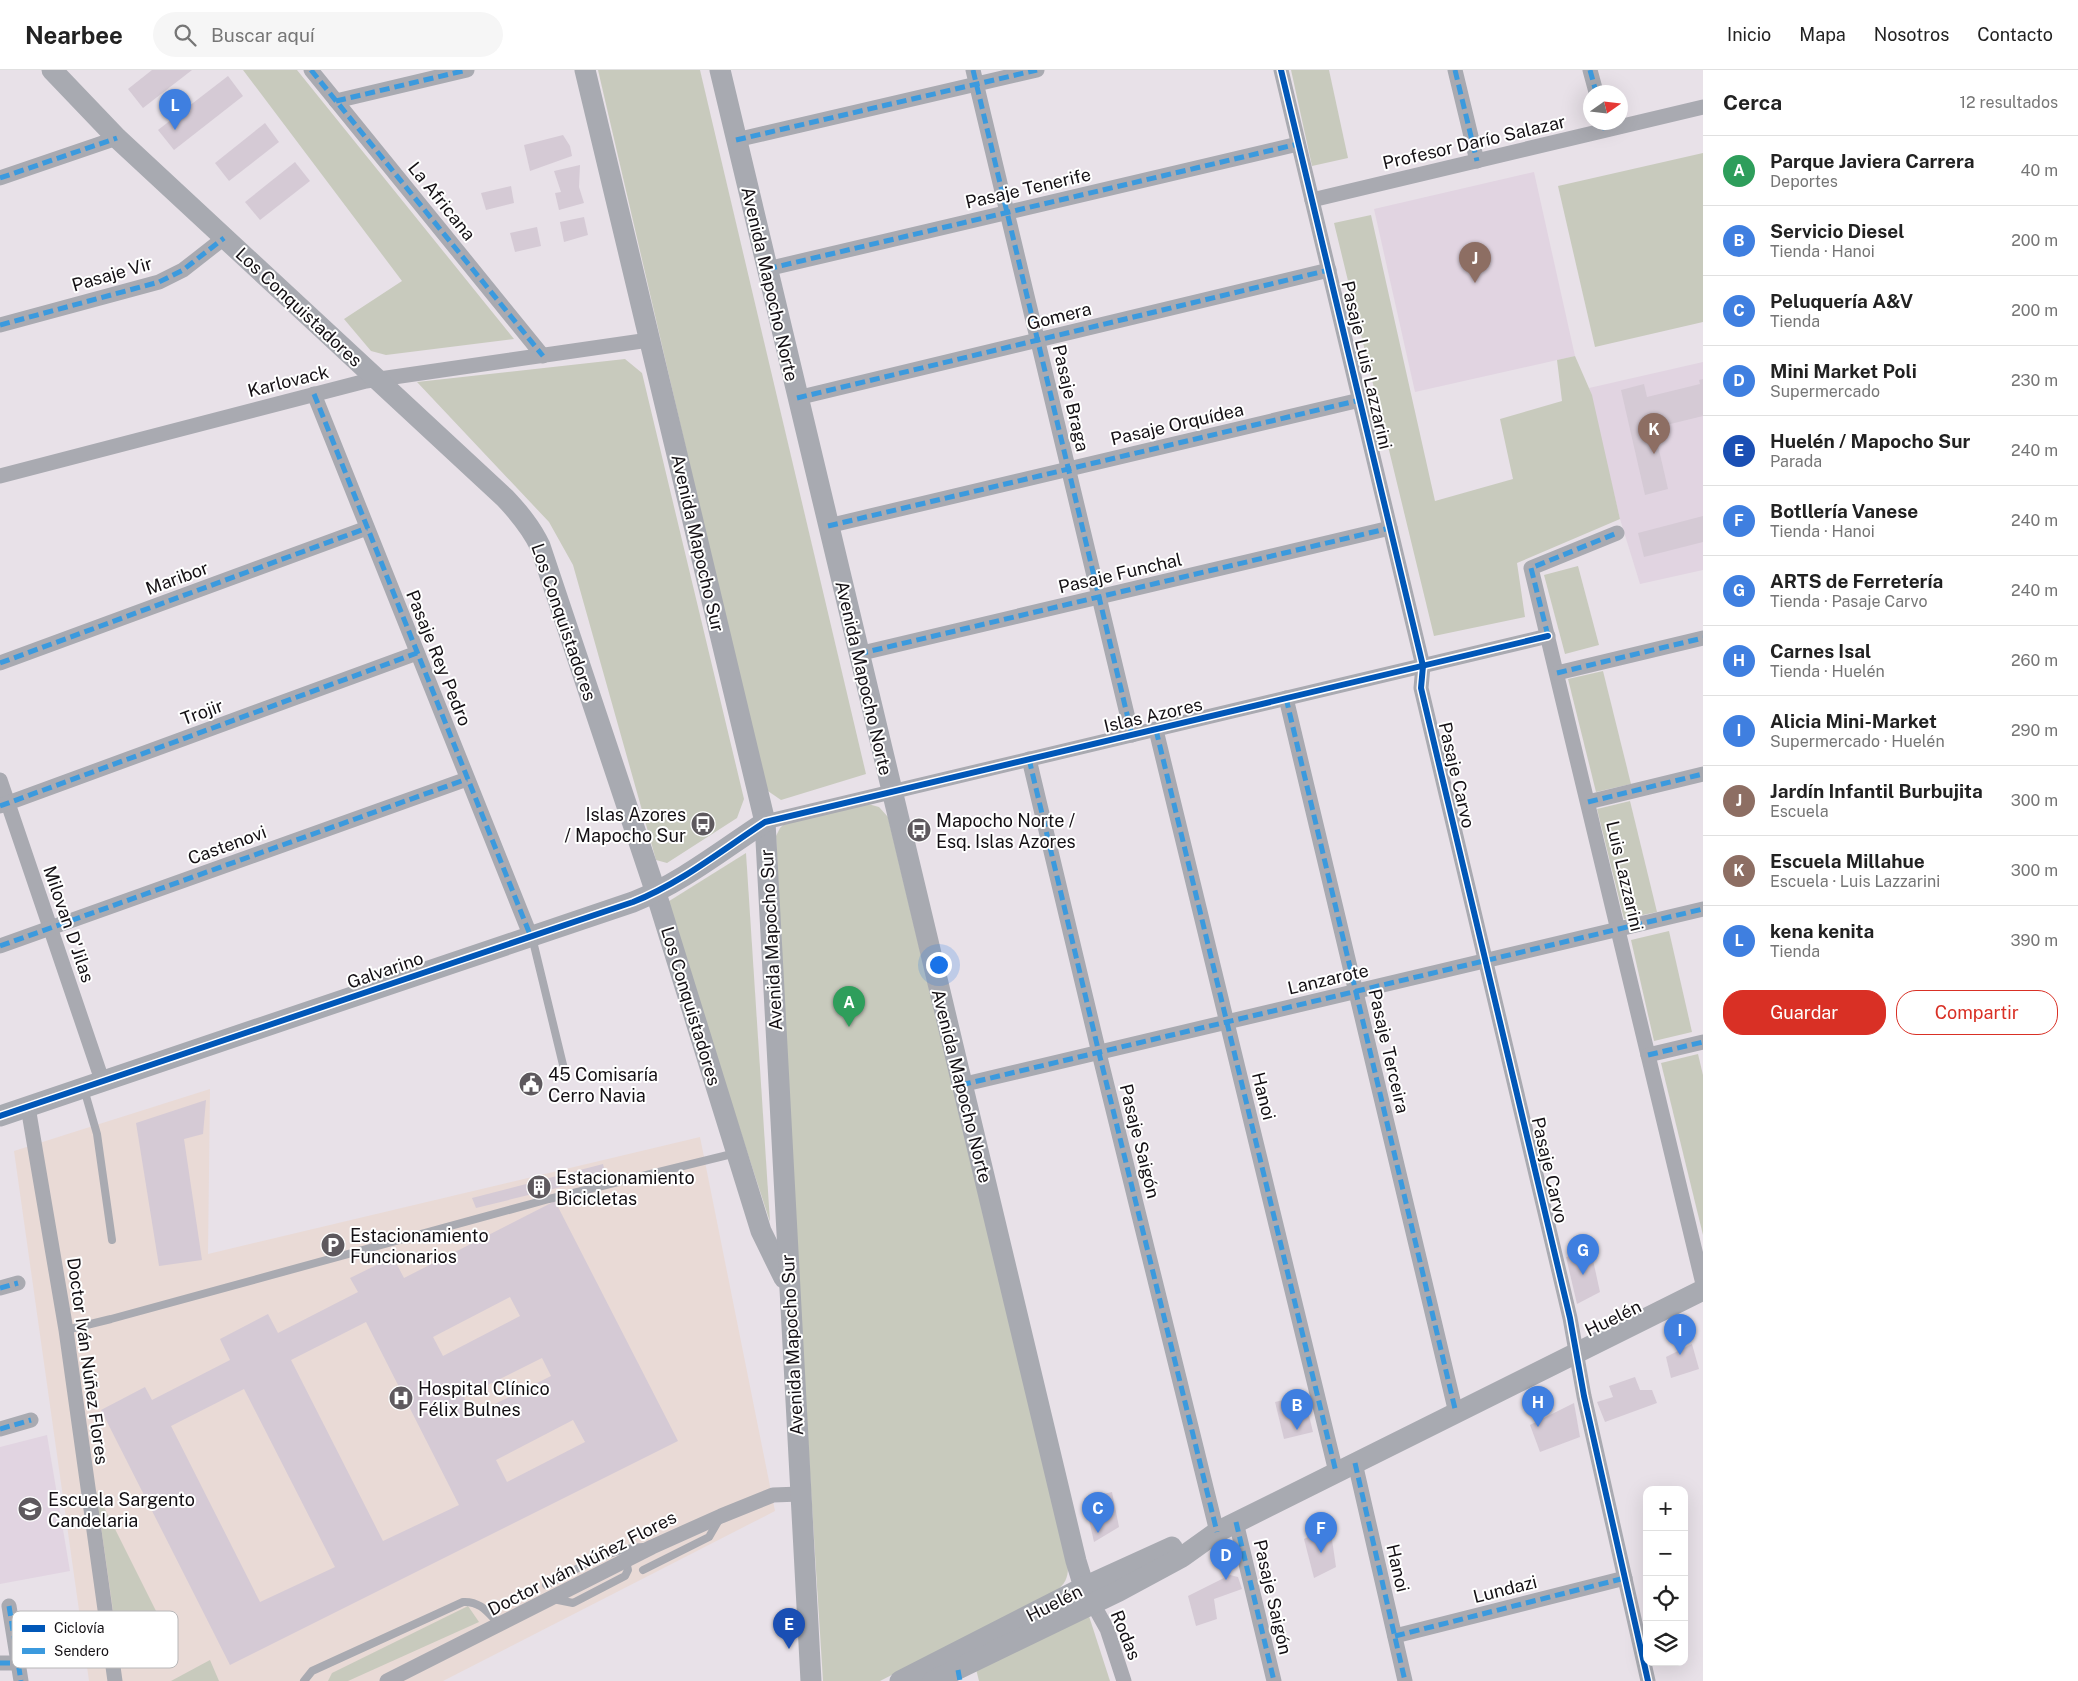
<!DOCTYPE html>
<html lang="es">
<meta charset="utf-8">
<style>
:root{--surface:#fff;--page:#f6f6f6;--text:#222;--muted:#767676;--line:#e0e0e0;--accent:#d93025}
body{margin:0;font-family:"Public Sans",sans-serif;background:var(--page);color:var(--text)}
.controls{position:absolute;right:15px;bottom:15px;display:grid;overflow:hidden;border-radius:10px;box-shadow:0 5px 20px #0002}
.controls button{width:45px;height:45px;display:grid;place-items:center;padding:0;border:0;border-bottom:1px solid var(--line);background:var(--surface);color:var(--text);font:25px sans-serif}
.compass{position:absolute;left:1583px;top:15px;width:45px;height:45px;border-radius:50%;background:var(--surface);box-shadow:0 5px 20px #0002;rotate:76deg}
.you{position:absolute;left:938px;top:894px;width:18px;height:18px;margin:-12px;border:4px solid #fff;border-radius:50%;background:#1a73e8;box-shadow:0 0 0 8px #1a73e833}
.badge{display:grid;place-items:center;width:32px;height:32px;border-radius:50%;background:var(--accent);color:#fff;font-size:16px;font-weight:700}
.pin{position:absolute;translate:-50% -41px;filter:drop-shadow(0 1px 2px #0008)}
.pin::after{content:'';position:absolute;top:26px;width:18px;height:15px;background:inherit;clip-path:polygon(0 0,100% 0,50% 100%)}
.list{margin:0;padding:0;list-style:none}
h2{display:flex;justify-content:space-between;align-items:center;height:65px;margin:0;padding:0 20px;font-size:21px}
h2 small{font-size:16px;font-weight:400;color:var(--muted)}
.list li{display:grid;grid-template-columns:32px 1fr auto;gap:15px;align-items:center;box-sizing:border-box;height:70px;padding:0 20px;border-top:1px solid var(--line)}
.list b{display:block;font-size:19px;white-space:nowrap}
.list p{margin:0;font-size:16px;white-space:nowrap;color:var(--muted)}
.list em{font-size:16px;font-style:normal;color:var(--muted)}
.actions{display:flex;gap:10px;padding:15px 20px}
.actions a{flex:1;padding:11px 0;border:1px solid var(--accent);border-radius:20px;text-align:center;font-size:18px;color:var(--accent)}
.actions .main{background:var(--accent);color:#fff}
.icon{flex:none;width:28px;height:28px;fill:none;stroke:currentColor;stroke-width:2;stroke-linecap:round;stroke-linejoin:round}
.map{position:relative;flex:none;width:1703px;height:1611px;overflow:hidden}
header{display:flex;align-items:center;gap:30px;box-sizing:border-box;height:70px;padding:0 25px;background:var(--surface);border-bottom:1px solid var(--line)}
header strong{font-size:24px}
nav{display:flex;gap:28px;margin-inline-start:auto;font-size:18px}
.search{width:350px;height:45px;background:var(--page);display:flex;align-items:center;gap:12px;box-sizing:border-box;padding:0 18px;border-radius:28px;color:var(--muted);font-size:19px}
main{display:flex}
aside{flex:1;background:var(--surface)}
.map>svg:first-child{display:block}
</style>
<header>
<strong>Nearbee</strong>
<div class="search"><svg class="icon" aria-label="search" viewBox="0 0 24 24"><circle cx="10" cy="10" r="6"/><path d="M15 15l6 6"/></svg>Buscar aquí</div>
<nav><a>Inicio</a><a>Mapa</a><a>Nosotros</a><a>Contacto</a></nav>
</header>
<main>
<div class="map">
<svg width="1703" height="1611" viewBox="0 0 1703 1611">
<rect width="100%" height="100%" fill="#e8e1e8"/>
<!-- built -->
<g fill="#e1d4e1">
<polygon points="1534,102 1575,286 1415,322 1374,139"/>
<polygon points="1703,292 1703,500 1640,514 1620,449 1589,318"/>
<polygon points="47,1365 70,1501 0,1514 0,1377"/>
</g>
<!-- medical -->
<polygon fill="#e9dad6" points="210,1019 208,1184 700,1067 775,1441 443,1611 89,1611 14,1081"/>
<!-- green -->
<g fill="#c8cabd">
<polygon points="243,0 297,0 514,269 386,285 371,281 344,249 402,211"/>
<polygon points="598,0 700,0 866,704 781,730 765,719"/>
<polygon points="1291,0 1329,0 1348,88 1312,96"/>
<polygon points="1703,83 1703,252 1595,277 1558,116"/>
<polygon points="1371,145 1435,431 1513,409 1500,349 1562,331 1557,290 1575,286 1592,325 1620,449 1517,493 1525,547 1434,566 1334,153"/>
<polygon points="625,289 642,303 744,729 737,748 667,793 656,790 573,495 549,452 417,312"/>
<polygon points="1578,496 1599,575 1565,584 1544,505"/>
<polygon points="1603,601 1631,714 1596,722 1568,609"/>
<polygon points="1630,731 1657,842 1624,849 1597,739"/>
<path d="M868 734 879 737 888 747 1068 1497C1068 1508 1065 1514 1056 1521L880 1611H823L798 1213 776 766 780 758 784 754Z"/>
<polygon points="746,783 770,1152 666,833"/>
<polygon points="1669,861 1692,962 1654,971 1631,870"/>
<polygon points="1698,984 1703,1005 1703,1165 1661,993"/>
<polygon points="96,1421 162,1553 118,1576"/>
<polygon points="468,1536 479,1552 348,1611 328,1611 332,1603"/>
<polygon points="1088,1543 1110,1611 979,1611 975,1595"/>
<polygon points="210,1590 219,1611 171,1611"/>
</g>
<!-- building -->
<g fill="#d5cad5" fill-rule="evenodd">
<polygon points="152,0 192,0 143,38 128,19"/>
<polygon points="228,6 243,26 174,80 158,60"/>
<polygon points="265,53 279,72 229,111 215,93"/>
<polygon points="563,65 570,76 572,86 530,101 524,75"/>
<polygon points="295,92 310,111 260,150 245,132"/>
<polygon points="580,95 579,117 584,133 559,140 555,123 561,122 554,101"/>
<polygon points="511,116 514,133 486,140 481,123"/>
<polygon points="584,147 588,165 564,172 560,152"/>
<polygon points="537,157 541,176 515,182 510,163"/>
<polygon points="1703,309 1703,346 1654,358 1668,419 1645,425 1621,320 1644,314 1647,327 1700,314 1699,310"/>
<polygon points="1703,446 1703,472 1644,487 1638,463"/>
<polygon points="206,1030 203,1064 184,1069 202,1190 159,1196 136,1053"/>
<polygon points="603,1094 606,1106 476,1138 472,1128"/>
<path d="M555 1131 678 1371 230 1595 101 1340 145 1317 152 1330 230 1290 220 1269 268 1244 278 1263 358 1222 350 1208 393 1187 404 1208ZM510 1227 520 1246 443 1286 433 1267ZM366 1252 459 1435 383 1471 291 1290ZM542 1288 551 1306 473 1345 464 1327ZM244 1319 335 1497 260 1532 171 1356ZM573 1350 585 1372 507 1412 496 1390Z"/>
<polygon points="1591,1181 1600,1222 1577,1234 1566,1187"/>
<polygon points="1692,1274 1699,1299 1671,1308 1666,1287"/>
<polygon points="1635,1307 1640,1320 1652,1320 1657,1333 1605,1352 1597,1332 1613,1327 1609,1316"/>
<polygon points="1304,1325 1313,1362 1284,1369 1275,1332"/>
<polygon points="1574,1333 1580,1367 1540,1382 1530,1355"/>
<polygon points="1112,1422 1119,1457 1094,1472 1084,1428"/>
<polygon points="1330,1456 1336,1497 1314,1508 1304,1469"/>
<polygon points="1230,1505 1238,1507 1242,1519 1214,1529 1217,1549 1196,1556 1188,1526"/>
</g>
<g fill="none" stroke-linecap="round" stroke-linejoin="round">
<!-- lane -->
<g stroke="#a9aab1" stroke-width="8">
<polyline points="532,867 565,1003"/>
<polyline points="84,1019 97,1064 112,1170"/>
<polyline points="66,1260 111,1249 549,1129 736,1083"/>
<polyline points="643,1500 709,1467 720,1448"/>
<path d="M546 1515C576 1500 608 1478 643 1477"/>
<polyline points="553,1529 573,1533 625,1506 628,1500 626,1491 624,1489"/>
<path d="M304 1611 312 1601 463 1532C481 1531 488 1543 500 1555"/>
</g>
<!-- street -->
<g stroke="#a9aab1" stroke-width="15">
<polyline points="311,0 543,286"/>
<polyline points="973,0 1132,665"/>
<polyline points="1281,0 1423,596 1421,618 1570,1248 1584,1326 1648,1611"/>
<polyline points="1455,0 1477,91"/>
<polyline points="1590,0 1596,22"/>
<polyline points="336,31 467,0"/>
<polyline points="736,70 1037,0"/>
<polyline points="0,108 117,68"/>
<polyline points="1312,130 1703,37"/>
<polyline points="767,199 1298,74"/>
<polyline points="0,255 159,212 183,200 224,168"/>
<polyline points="314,324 531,867"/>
<polyline points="797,328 1329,200"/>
<polyline points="0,406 366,311 649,270"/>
<polyline points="828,456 1360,330"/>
<polyline points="1617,463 1531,498 1703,1214"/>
<polyline points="858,584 1390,458"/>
<polyline points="0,593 367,458"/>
<polyline points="1557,603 1703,568"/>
<polyline points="1286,628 1456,1343"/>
<polyline points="1156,660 1336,1402"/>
<polyline points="1029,689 1099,983 1217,1462"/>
<polyline points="0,710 102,1010"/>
<polyline points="1588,732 1703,704"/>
<polyline points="0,736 417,583"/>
<polyline points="765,752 1548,566"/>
<polyline points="0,876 467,709"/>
<polyline points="1648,985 1703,972"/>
<polyline points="961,1015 1703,839"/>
<polyline points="28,1037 66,1260 115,1611"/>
<polyline points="0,1218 18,1213"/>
<polyline points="0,1359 31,1350"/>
<polyline points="1355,1393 1405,1611"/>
<polyline points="1236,1452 1274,1611"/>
<polyline points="1093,1534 1107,1559 1124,1611"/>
<polyline points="9,1536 21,1611"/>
<polyline points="1395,1566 1625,1508"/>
<polyline points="0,1593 18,1593"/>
<polyline points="387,1611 652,1477 721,1446 773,1425 800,1424"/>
</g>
<!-- secondary -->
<g stroke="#a8aab1" stroke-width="21">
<path d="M52 0 117 68 505 428C519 443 531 457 540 476L656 823 761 1161 784 1208"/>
<polyline points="585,0 765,752 811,1611"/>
<polyline points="720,0 1076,1491 1084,1517 1093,1534"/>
<path d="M0 1046 633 832C681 813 722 780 765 752"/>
<polyline points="900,1611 1084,1517 1172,1477"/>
<polyline points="933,1611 1119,1521 1182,1487 1217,1462 1703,1220"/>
</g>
<!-- quiet -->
<g stroke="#3b9ade" stroke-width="5" stroke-dasharray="10 5" stroke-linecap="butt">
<polyline points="311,0 543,286"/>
<polyline points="973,0 1132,665"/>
<polyline points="1455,0 1477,91"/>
<polyline points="1590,0 1596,22"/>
<polyline points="336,31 467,0"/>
<polyline points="1603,52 1605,60"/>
<polyline points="736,70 1037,0"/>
<polyline points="0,108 117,68"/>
<polyline points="767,199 1298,74"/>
<polyline points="0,255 159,212 183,200 224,168"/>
<polyline points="314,324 531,867"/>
<polyline points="797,328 1329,200"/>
<polyline points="828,456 1360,330"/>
<polyline points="1548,566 1531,498 1617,463"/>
<polyline points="858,584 1390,458"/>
<polyline points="0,593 367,458"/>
<polyline points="1557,603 1703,568"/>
<polyline points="1286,628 1456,1343"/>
<polyline points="1156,660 1336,1402"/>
<polyline points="1029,689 1099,983 1217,1462"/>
<polyline points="1588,732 1703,704"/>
<polyline points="0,736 417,583"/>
<polyline points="0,876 467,709"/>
<polyline points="1648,985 1703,972"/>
<polyline points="961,1015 1703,839"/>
<polyline points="0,1218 18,1213"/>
<polyline points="0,1359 31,1350"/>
<polyline points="1355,1393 1405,1611"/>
<polyline points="1236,1452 1274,1611"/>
<polyline points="9,1536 21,1611"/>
<polyline points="1395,1566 1625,1508"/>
<polyline points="0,1593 18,1593"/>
<polyline points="958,1600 960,1611"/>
</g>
<defs>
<g id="cycleway">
<polyline points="1281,0 1423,596 1421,618 1570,1248 1584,1326 1648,1611"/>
<path d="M0 1046 633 832C681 813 722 780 765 752L1548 566"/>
</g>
</defs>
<!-- cycleway casing -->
<use href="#cycleway" stroke="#fff" stroke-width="9"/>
<!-- cycleway -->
<use href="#cycleway" stroke="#0057b8" stroke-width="6"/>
</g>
<!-- icons -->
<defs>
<symbol id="bus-disc" viewBox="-11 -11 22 22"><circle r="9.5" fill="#5e595e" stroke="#fff"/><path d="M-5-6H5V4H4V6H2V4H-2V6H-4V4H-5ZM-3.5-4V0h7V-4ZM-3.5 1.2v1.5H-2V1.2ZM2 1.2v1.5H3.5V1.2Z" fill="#fff"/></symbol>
<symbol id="civic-disc" viewBox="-11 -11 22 22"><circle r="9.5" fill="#5e595e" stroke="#fff"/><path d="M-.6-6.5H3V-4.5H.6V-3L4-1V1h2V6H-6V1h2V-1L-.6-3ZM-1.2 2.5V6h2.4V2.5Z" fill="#fff"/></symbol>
<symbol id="building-disc" viewBox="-11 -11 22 22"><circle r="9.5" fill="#5e595e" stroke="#fff"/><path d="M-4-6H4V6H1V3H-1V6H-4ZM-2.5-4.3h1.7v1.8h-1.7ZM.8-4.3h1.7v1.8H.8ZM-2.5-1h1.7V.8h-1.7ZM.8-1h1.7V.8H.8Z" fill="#fff"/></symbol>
<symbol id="parking-disc" viewBox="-11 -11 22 22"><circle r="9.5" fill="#5e595e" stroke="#fff"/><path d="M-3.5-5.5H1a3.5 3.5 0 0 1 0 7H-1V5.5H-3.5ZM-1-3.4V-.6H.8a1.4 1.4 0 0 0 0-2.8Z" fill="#fff"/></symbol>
<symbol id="hospital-disc" viewBox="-11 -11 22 22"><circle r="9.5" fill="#5e595e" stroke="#fff"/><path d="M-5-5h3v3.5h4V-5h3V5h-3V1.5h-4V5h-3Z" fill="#fff"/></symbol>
<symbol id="school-disc" viewBox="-11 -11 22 22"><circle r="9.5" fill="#5e595e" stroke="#fff"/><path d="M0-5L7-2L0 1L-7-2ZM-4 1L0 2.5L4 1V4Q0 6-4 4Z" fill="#fff"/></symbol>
</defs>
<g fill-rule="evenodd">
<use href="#bus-disc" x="689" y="740" width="28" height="28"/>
<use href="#bus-disc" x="905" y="746" width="28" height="28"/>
<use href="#civic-disc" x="517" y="1000" width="28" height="28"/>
<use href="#building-disc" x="525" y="1103" width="28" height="28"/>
<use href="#parking-disc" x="319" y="1161" width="28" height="28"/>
<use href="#hospital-disc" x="387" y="1314" width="28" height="28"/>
<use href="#school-disc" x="16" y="1425" width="28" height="28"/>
</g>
<g text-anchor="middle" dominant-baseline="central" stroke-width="4" stroke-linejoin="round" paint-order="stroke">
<!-- street labels -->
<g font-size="18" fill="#141014" stroke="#fff">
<text transform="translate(1474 72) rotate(-13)">Profesor Darío Salazar</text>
<text transform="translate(1028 118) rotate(-13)">Pasaje Tenerife</text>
<text transform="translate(442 131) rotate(51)">La Africana</text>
<text transform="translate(112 204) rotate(-16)">Pasaje Vir</text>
<text transform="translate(770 214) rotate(77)">Avenida Mapocho Norte</text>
<text transform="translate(299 237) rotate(43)">Los Conquistadores</text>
<text transform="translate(1059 246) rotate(-14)">Gomera</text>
<text transform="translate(1367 295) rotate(77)">Pasaje Luis Lazzarini</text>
<text transform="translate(288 311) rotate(-14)">Karlovack</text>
<text transform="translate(1071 328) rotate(77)">Pasaje Braga</text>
<text transform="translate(1177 354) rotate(-13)">Pasaje Orquídea</text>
<text transform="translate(698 473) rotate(77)">Avenida Mapocho Sur</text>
<text transform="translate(1120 503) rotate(-13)">Pasaje Funchal</text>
<text transform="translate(177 508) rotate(-20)">Maribor</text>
<text transform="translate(564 552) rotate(71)">Los Conquistadores</text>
<text transform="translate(439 588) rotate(68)">Pasaje Rey Pedro</text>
<text transform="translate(864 608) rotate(77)">Avenida Mapocho Norte</text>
<text transform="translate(202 642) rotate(-20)">Trojir</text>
<text transform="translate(1153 645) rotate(-13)">Islas Azores</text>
<text transform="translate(1457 705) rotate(77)">Pasaje Carvo</text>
<text transform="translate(227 775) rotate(-20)">Castenovi</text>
<text transform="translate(1625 806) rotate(77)">Luis Lazzarini</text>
<text transform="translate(69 854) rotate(71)">Milovan D'Jilas</text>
<text transform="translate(771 870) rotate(-93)">Avenida Mapocho Sur</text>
<text transform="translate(385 900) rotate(-19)">Galvarino</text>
<text transform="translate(1328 909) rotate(-13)">Lanzarote</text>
<text transform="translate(691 936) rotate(73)">Los Conquistadores</text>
<text transform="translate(1389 981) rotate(77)">Pasaje Terceira</text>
<text transform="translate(962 1016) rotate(76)">Avenida Mapocho Norte</text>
<text transform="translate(1264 1026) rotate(76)">Hanoi</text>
<text transform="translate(1140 1071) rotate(76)">Pasaje Saigón</text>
<text transform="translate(1550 1100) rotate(77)">Pasaje Carvo</text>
<text transform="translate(1613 1248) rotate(-26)">Huelén</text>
<text transform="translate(792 1275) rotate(-93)">Avenida Mapocho Sur</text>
<text transform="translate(88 1291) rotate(82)">Doctor Iván Núñez Flores</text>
<text transform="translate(582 1493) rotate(-27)">Doctor Iván Núñez Flores</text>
<text transform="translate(1398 1498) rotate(77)">Hanoi</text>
<text transform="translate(1505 1519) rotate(-14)">Lundazi</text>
<text transform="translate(1273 1527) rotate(77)">Pasaje Saigón</text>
<text transform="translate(1054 1533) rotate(-27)">Huelén</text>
<text transform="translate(1126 1565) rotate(68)">Rodas</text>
</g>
<!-- poi labels -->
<g font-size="18" fill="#141014" stroke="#fff" text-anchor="start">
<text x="686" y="744" text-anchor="end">Islas Azores<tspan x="686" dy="21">/ Mapocho Sur</tspan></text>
<text x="936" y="750">Mapocho Norte /<tspan x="936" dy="21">Esq. Islas Azores</tspan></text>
<text x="548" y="1004">45 Comisaría<tspan x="548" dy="21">Cerro Navia</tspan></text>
<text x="556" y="1107">Estacionamiento<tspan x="556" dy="21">Bicicletas</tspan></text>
<text x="350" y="1165">Estacionamiento<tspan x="350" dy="21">Funcionarios</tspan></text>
<text x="418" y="1318">Hospital Clínico<tspan x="418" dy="21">Félix Bulnes</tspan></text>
<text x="48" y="1429">Escuela Sargento<tspan x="48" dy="21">Candelaria</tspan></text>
</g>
</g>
<!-- legend -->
<rect x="12" y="1541" width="166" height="57" rx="8" fill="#fff" stroke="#b8b7b8" stroke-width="1"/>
<rect x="22" y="1555" width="23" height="7" fill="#0057b8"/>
<rect x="22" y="1578" width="23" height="6" fill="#3b9ade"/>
<g font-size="14" fill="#141014">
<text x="54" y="1563">Ciclovía</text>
<text x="54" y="1586">Sendero</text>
</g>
</svg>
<div class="controls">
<button>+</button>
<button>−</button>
<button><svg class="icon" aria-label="locate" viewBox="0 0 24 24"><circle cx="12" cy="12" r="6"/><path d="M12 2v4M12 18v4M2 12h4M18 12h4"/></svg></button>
<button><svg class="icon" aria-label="layers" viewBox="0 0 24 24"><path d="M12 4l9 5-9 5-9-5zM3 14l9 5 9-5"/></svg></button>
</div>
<svg class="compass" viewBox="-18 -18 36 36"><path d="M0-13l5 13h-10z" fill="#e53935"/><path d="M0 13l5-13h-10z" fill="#767676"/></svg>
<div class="you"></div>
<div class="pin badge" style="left:849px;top:957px;background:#2e9e5b">A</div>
<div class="pin badge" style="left:1297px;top:1360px;background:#3f7fe0">B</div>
<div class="pin badge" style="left:1098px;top:1463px;background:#3f7fe0">C</div>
<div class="pin badge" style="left:1226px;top:1510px;background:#3f7fe0">D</div>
<div class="pin badge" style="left:789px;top:1579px;background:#1a4fb4">E</div>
<div class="pin badge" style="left:1321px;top:1483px;background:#3f7fe0">F</div>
<div class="pin badge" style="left:1583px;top:1205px;background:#3f7fe0">G</div>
<div class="pin badge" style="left:1538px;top:1357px;background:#3f7fe0">H</div>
<div class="pin badge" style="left:1680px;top:1285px;background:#3f7fe0">I</div>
<div class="pin badge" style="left:1475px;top:213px;background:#8d6e63">J</div>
<div class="pin badge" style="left:1654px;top:384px;background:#8d6e63">K</div>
<div class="pin badge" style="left:175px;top:60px;background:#3f7fe0">L</div>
</div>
<aside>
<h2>Cerca<small>12 resultados</small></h2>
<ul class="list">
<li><span class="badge" style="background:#2e9e5b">A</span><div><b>Parque Javiera Carrera</b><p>Deportes</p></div><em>40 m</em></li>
<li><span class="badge" style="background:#3f7fe0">B</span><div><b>Servicio Diesel</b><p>Tienda · Hanoi</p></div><em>200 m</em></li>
<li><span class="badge" style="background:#3f7fe0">C</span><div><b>Peluquería A&amp;V</b><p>Tienda</p></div><em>200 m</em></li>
<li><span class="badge" style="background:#3f7fe0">D</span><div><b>Mini Market Poli</b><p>Supermercado</p></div><em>230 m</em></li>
<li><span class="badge" style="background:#1a4fb4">E</span><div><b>Huelén / Mapocho Sur</b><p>Parada</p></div><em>240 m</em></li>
<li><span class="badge" style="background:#3f7fe0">F</span><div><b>Botllería Vanese</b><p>Tienda · Hanoi</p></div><em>240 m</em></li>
<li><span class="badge" style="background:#3f7fe0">G</span><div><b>ARTS de Ferretería</b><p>Tienda · Pasaje Carvo</p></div><em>240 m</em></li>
<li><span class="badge" style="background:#3f7fe0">H</span><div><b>Carnes Isal</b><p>Tienda · Huelén</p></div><em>260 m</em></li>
<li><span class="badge" style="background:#3f7fe0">I</span><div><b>Alicia Mini-Market</b><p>Supermercado · Huelén</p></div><em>290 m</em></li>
<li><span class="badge" style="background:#8d6e63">J</span><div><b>Jardín Infantil Burbujita</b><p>Escuela</p></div><em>300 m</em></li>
<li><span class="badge" style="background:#8d6e63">K</span><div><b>Escuela Millahue</b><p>Escuela · Luis Lazzarini</p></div><em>300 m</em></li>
<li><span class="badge" style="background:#3f7fe0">L</span><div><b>kena kenita</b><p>Tienda</p></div><em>390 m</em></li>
</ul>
<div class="actions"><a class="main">Guardar</a><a>Compartir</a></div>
</aside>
</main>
